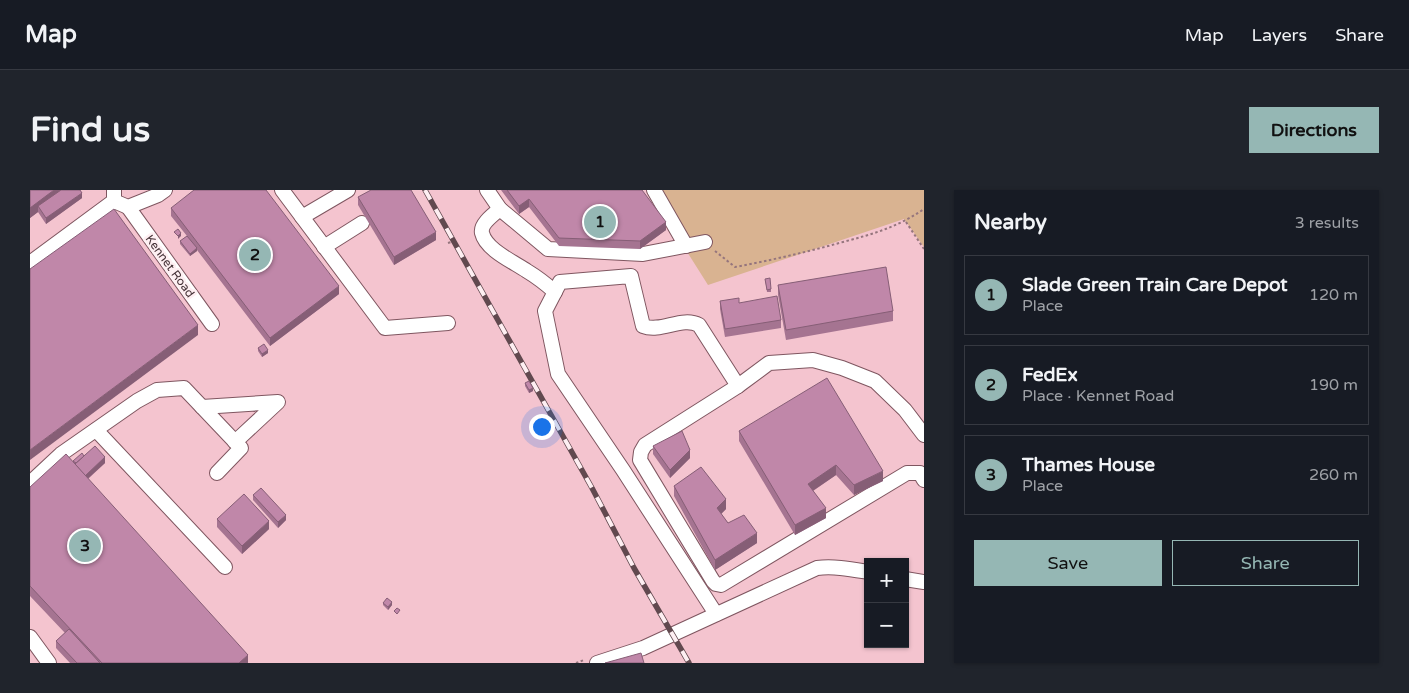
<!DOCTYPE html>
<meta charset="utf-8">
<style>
:root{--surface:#171b24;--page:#20242c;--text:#f1f3f6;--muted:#9ea1a6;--line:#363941;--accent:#95b7b4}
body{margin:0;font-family:"Varela Round",sans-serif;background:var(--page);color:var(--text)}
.controls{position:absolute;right:15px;bottom:15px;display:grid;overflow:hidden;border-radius:0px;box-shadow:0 1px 4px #0004}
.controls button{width:45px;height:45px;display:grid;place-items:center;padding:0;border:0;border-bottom:1px solid var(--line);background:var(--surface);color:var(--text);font:25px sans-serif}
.you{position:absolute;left:511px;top:236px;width:18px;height:18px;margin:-12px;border:4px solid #fff;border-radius:50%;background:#1a73e8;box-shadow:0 0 0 8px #1a73e833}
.badge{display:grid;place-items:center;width:32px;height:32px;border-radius:50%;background:var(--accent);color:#111;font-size:16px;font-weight:700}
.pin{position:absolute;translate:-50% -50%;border:2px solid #fff;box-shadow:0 1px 5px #0006}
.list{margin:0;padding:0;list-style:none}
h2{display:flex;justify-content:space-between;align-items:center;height:65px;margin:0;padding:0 20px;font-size:21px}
h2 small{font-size:16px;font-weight:400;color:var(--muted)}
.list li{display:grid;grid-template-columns:32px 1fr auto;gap:15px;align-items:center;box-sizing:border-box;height:80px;margin:0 10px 10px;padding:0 10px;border:1px solid var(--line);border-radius:0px}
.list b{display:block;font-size:19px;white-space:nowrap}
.list p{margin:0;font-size:16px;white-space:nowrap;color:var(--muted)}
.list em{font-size:16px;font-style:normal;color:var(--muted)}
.actions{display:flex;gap:10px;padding:15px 20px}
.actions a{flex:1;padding:11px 0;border:1px solid var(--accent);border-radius:0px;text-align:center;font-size:18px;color:var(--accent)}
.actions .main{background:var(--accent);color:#111}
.map{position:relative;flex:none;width:894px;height:473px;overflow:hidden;border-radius:0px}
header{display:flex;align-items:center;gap:30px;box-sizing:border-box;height:70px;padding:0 25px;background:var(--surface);border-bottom:1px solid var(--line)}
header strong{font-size:24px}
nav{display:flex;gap:28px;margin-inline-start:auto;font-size:18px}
.intro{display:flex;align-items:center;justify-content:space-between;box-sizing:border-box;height:120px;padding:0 30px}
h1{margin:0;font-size:35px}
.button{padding:12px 22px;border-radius:0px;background:var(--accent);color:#111;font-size:18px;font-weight:700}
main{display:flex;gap:30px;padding:0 30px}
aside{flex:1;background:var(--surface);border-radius:0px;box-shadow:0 1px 4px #0004}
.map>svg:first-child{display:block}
</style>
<header>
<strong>Map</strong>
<nav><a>Map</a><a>Layers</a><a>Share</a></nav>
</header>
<div class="intro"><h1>Find us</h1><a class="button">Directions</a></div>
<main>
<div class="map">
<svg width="894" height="473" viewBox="0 0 894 473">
<rect width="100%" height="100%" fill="#f4c4cf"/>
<!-- green -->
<polygon fill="#d9b391" points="618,0 894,0 894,57 874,29 678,95"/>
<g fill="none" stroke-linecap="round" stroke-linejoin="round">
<defs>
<g id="minor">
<polyline points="84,0 84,11 98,17 128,5 135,0"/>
<polyline points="252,0 355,138 418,133"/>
<polyline points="457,0 470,19 518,59 613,64 675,52"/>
<polyline points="624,0 656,56"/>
<polyline points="98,17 182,134"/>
<path d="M470 19C464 24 450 34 452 43 456 60 484 72 497 81 507 87 516 94 525 102"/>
<polyline points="272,27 318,0"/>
<polyline points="294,57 332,33"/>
<polyline points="0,73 84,11"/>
<polyline points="172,217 248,212 205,252"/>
<polyline points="66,240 195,377"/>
<polyline points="894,245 875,220 845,191 812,178 783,170 739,173 708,196 615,255 611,262 610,270 683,391 686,394 691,395 877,283 890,283 894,290"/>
<polyline points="0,293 31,264 107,211 127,200 154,198 211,258 187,283"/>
<polyline points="875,389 894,392"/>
<path d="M686 424 593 280 528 184 515 121 530 92 601 86 613 136C631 143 652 126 669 135L708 196"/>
<polyline points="0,447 19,473"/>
<path d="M567 473 613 458 787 378C804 376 820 379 838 382"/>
</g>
</defs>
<!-- minor casing -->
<use href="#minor" stroke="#7f5660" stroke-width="16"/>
<!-- path -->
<g stroke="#95757d" stroke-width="2" stroke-dasharray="2.5 2.5" stroke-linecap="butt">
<polyline points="876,32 894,59"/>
<polyline points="418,53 421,52"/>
<path d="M685 61 705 77C742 70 777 62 813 52 843 44 868 37 894 19"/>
<polyline points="546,473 554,470"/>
</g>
<!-- minor -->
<use href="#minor" stroke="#fff" stroke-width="14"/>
<defs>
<polyline id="rail" points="395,0 562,298 604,378 659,473"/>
</defs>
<!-- rail casing -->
<use href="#rail" stroke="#61494f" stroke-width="5.5"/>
<!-- rail -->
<use href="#rail" stroke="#feeff2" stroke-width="4" stroke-dasharray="11" stroke-linecap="butt"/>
</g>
<!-- wall -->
<g fill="#a57491">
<polygon points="0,0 52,8 16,34 8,22 0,28"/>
<polygon points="471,0 612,0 636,40 610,59 529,56 499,17 489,24"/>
<polygon points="328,7 406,50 364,75 328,15"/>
<polygon points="141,18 309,104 240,156 167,60 167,61 160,66 150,54 150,51 157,46 141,26"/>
<polygon points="735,89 741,99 741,102 737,102"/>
<polygon points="748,95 863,121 863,131 756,150 748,105"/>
<polygon points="690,111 709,113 751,130 751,138 695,147 690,119"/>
<polygon points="228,158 238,163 232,167 228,161"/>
<polygon points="495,193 503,201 499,203 495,196"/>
<polygon points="709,241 853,291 824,305 806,285 783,301 796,328 765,345 709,251"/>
<polygon points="623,256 660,268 640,288 623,264"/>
<polygon points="54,266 75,273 58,289 218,473 40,473 26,458 26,451 35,443 0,406 0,297 43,273 43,271"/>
<polygon points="644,296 696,319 691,324 698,333 727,353 685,380 644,306"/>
<polygon points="223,305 256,330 248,338 223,310"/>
<polygon points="187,329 239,339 212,364 187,337"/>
<polygon points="353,413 362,415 358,420 353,415"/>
</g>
<!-- shaded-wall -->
<g fill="#865e76">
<polygon points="24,0 38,0 8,16 8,22 0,28 0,18"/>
<polygon points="52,3 52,8 16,34 16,28"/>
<polygon points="499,9 499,17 489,24 489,16"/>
<polygon points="636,32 636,40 610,59 610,51"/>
<polygon points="406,42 406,50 364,75 364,67"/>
<polygon points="151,43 151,46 148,49 148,46"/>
<polygon points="167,58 167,61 160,66 160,64"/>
<polygon points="309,96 309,104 240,156 240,148"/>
<polygon points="168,135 168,145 0,270 0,260"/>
<polygon points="238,160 238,163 232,167 232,164"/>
<polygon points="503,198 503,201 499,203 499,200"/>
<polygon points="660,260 660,268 640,288 640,280"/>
<polygon points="75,267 75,273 55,291 55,286"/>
<polygon points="806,275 806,285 778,304 778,294"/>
<polygon points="853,281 853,291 824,305 824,295"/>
<polygon points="696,309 696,319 687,328 687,318"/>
<polygon points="796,318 796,328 765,345 765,335"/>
<polygon points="256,325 256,330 248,338 248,332"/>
<polygon points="239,331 239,339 212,364 212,356"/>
<polygon points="727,343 727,353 685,380 685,370"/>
<polygon points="362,412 362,415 358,420 358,417"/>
<polygon points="218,465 218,473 209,473"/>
</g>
<!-- building -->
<g fill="#c087a9" stroke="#865e76">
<polygon points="0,0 24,0 0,18"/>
<polygon points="31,0 50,0 52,3 16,28 8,16"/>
<polygon points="164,0 236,0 309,96 240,148 141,18"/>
<polygon points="341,0 381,0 406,42 364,67 328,7"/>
<polygon points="477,0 612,0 636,32 610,51 529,48 499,9 489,16"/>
<polygon points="84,19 168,135 0,260 0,79"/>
<polygon points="148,39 151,43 148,46 144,42"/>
<polygon points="157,46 167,58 160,64 150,51"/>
<polygon points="856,77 863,121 756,140 748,95"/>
<polygon points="740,88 741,99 737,100 735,89"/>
<polygon points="747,106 751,130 695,139 690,111 709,108 709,113"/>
<polygon points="234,154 238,160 232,164 228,158"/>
<polygon points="797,188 853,281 824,295 806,275 778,294 796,318 765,335 709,241"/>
<polygon points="499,191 503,198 499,200 495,193"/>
<polygon points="652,241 660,260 640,280 623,256"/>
<polygon points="65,256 75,267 55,286 45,274"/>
<polygon points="52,263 54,266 46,273 43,271"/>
<polygon points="36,264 218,465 209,473 72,473 0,396 0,297"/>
<polygon points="671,277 696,309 687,318 698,333 714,325 727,343 685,370 644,296"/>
<polygon points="231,298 256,325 248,332 223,305"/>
<polygon points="214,304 239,331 212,356 187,329"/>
<polygon points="357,408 362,412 358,417 353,413"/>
<polygon points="367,418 370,420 367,424 364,421"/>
<polygon points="39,439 70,473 47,473 26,451"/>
<polygon points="611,463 614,473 575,473"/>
</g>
<g text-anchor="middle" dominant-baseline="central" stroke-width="5" stroke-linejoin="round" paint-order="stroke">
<!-- street labels -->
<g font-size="12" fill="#433035" stroke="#feeff2">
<text transform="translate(140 76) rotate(54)">Kennet Road</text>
</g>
</g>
</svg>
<div class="controls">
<button>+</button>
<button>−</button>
</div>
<div class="you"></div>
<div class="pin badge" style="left:570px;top:32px">1</div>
<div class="pin badge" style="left:225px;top:65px">2</div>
<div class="pin badge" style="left:55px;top:356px">3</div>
</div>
<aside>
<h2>Nearby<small>3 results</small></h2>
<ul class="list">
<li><span class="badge">1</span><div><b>Slade Green Train Care Depot</b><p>Place</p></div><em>120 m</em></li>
<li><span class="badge">2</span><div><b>FedEx</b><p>Place · Kennet Road</p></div><em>190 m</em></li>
<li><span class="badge">3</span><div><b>Thames House</b><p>Place</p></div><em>260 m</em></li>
</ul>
<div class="actions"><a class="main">Save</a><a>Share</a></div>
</aside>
</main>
